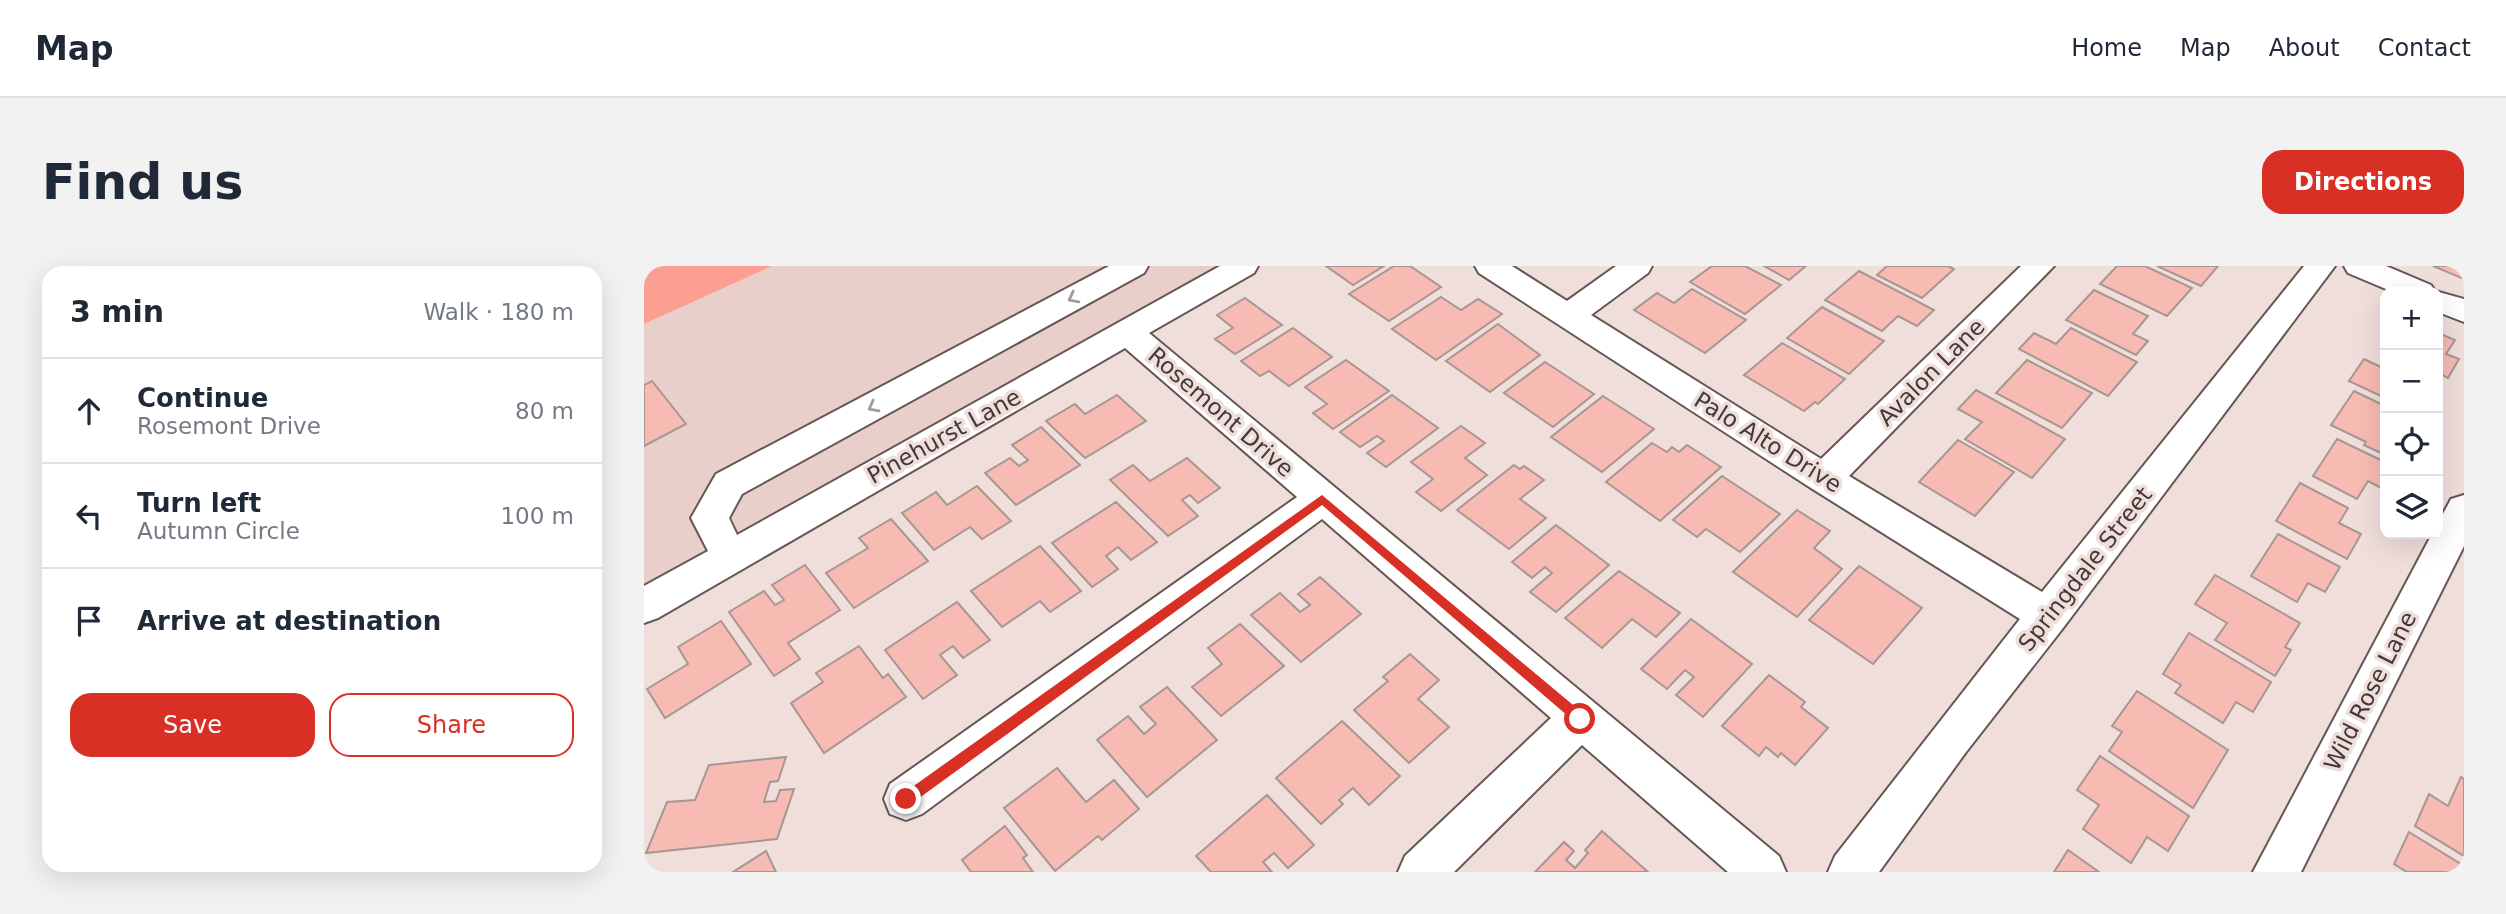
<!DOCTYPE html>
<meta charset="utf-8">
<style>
:root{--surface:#fff;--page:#f2f2f3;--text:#1f2937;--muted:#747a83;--line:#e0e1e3;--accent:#d93025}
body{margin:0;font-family:"DejaVu Sans",sans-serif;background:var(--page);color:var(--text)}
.controls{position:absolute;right:21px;top:21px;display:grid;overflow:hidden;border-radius:14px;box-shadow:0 7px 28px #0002}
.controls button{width:63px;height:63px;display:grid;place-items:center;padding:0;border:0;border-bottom:2px solid var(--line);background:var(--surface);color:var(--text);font:35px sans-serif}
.stop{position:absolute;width:21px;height:21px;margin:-16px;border:5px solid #d93025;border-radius:50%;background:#fff}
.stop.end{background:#d93025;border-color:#fff;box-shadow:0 2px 7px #0008}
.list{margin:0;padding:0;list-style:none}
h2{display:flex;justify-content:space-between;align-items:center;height:91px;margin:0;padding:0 28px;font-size:30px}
h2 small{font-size:23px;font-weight:400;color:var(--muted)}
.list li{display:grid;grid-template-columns:46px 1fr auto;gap:21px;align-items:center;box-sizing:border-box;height:105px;padding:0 28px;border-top:2px solid var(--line)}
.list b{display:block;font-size:26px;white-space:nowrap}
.list p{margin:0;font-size:23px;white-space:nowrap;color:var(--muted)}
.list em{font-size:23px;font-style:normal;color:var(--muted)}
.actions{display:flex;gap:14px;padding:21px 28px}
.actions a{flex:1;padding:16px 0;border:2px solid var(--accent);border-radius:21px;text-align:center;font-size:24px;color:var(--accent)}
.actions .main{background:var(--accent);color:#fff}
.icon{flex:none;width:38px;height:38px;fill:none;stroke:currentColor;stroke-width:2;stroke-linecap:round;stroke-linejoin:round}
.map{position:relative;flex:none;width:1820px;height:606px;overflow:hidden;border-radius:21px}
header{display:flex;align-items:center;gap:42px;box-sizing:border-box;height:98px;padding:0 35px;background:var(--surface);border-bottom:2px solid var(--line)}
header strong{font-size:33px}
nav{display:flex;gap:38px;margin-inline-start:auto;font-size:24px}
.intro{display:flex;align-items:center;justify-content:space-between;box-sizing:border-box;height:168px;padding:0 42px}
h1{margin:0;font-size:49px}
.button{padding:18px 32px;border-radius:21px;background:var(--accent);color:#fff;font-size:24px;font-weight:700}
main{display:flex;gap:42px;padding:0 42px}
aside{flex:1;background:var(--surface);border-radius:21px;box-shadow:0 7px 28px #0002}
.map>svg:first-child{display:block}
</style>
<header>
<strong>Map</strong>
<nav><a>Home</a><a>Map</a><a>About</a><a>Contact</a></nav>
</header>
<div class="intro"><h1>Find us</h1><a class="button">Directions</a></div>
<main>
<aside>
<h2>3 min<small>Walk · 180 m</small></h2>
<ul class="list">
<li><svg class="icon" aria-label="ahead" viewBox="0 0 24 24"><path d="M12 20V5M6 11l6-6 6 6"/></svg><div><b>Continue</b><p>Rosemont Drive</p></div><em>80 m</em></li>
<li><svg class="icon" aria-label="left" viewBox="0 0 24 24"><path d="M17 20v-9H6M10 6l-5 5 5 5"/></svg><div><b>Turn left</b><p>Autumn Circle</p></div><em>100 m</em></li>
<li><svg class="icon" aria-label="arrive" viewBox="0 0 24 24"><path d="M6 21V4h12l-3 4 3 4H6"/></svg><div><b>Arrive at destination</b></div></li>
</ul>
<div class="actions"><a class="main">Save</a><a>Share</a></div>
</aside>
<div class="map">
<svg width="1820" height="606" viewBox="0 0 1820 606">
<rect width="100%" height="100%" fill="#f0dedb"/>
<!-- built -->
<polygon fill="#e9cfca" points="128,0 573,0 0,318 0,58"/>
<!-- green -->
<polygon fill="#fd9e92" points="0,0 128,0 0,58"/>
<!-- building -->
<g fill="#f7bbb3" stroke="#a79693" stroke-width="2">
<polygon points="682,0 740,0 709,19"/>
<polygon points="750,0 766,0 797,21 745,55 705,28"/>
<polygon points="1068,0 1101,0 1137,19 1101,48 1046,16"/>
<polygon points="1120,0 1162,0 1145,14"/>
<polygon points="1243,0 1304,0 1310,3 1278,32 1233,9"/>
<polygon points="1473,0 1501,0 1548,22 1523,50 1456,18"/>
<polygon points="1513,0 1574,0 1557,20"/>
<polygon points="1789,0 1820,0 1820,13"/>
<polygon points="1215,5 1290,44 1273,60 1254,50 1238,65 1181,34"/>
<polygon points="1048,23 1102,54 1061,87 990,44 1013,27 1030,37"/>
<polygon points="1450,24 1504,50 1489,68 1504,75 1492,89 1422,54"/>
<polygon points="797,31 817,44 834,33 858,48 792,94 748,63"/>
<polygon points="601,32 638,59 591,88 571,73 589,62 573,49"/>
<polygon points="1178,41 1240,75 1205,108 1143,72"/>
<polygon points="854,58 896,89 846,126 802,95"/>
<polygon points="649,62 688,91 645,120 625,105 616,110 597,95"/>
<polygon points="1427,62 1493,96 1464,130 1375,83 1390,67 1412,78"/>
<polygon points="1794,67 1811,74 1802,88 1815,93 1804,112 1794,107"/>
<polygon points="1138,77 1201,113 1174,138 1171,136 1160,145 1100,109"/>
<polygon points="1720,93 1741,103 1741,132 1705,115"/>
<polygon points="702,94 745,125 689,163 669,147 683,138 661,121"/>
<polygon points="1383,94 1448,127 1418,162 1352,127"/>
<polygon points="901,96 950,128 909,161 860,127"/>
<polygon points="8,115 42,158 0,180 0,119"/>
<polygon points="1332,124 1421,173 1388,212 1321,173 1338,156 1314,143"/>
<polygon points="1710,125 1741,140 1741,189 1720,179 1722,176 1687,159"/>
<polygon points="473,129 502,155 441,192 402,155 431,138 441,148"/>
<polygon points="748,129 794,162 742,201 723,187 740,175 733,170 716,181 696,166"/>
<polygon points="959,130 1010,163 958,206 907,171"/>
<polygon points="817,160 841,177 821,192 843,209 797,245 772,226 789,213 767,196"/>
<polygon points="397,161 436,199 372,239 341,207 366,192 375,200 384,194 368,179"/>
<polygon points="1693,173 1741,196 1741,224 1724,215 1713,233 1669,210"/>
<polygon points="1314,174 1370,206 1331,250 1275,216"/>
<polygon points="1008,177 1023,186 1028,181 1035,186 1043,179 1077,201 1016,255 962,216"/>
<polygon points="543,192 576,222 554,237 546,229 538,234 554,250 524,270 466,214 489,199 506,215"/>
<polygon points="870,199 876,203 880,200 900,214 876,233 902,252 865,283 813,244"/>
<polygon points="1078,210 1136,248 1096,286 1062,263 1053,271 1029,254"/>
<polygon points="1656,217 1704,242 1695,257 1717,268 1703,293 1632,255"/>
<polygon points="333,220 367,255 338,273 326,261 290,284 258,247 292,226 303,239"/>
<polygon points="472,236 513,276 487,294 474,281 462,290 474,303 448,321 408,277"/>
<polygon points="1153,244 1186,265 1170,282 1198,303 1153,351 1089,306"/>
<polygon points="247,253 284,295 210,342 182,307 224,282 215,272"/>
<polygon points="912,259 965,299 912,346 886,326 908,307 901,301 888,312 868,296"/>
<polygon points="1634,268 1696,301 1681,326 1664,317 1653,336 1607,310"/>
<polygon points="396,280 437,325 406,346 396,335 358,361 327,325"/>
<polygon points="161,299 196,344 144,377 156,393 130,410 85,346 120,325 131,339 140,334 128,319"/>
<polygon points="1215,300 1278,342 1229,398 1165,354"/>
<polygon points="975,305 1036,347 1012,371 988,353 958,382 921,352"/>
<polygon points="1571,309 1656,357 1641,381 1647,384 1631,410 1571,374 1583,357 1551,338"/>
<polygon points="676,311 717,348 657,396 607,349 636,327 656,346 666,339 654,328"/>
<polygon points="313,336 346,374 319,392 309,380 296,389 313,409 279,433 241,384"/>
<polygon points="1047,353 1108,398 1059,451 1032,429 1050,411 1041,404 1023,423 997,403"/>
<polygon points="77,355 107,398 21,452 3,423 44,398 34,381"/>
<polygon points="596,358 640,400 577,450 548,421 578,398 564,382"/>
<polygon points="1545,367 1627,416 1609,446 1592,436 1579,457 1531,427 1537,419 1519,408"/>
<polygon points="215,380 239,412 244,408 262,431 180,487 147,437 179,416 172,407"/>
<polygon points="766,388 795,414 774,433 805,461 765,497 710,444 744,415 739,411"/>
<polygon points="1125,409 1161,436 1157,441 1184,462 1151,499 1137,487 1134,491 1122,481 1115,490 1078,460"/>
<polygon points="523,421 573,474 503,531 453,474 484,450 500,468 512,458 496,441"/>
<polygon points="1493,425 1584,484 1549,542 1465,485 1478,466 1468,460"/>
<polygon points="698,455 756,510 725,539 709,522 695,534 699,538 677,558 632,512"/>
<polygon points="1456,490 1545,550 1524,585 1503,571 1487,597 1439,563 1455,539 1433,524"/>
<polygon points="142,491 134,515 126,516 120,536 132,535 136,524 150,523 133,573 2,587 23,536 51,534 65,499"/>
<polygon points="413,502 442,536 470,514 495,543 458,574 454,570 411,605 360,542"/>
<polygon points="1817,511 1820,513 1820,590 1771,560 1785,528 1804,540"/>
<polygon points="623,529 670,579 644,602 630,587 619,596 628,606 567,606 552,590"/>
<polygon points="361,560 383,589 379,592 389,606 327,606 318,594"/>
<polygon points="958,565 1004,606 891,606 920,576 930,585 922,594 931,602 944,587 941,584"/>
<polygon points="1765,566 1820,600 1820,606 1763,606 1750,598"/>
<polygon points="1424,584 1455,606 1410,606"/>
<polygon points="122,585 132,606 89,606"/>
</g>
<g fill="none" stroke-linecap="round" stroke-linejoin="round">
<defs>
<g id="minor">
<polygon points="465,0 504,0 500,7 98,228 85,252 93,269 576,0 614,0 610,7 505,67 1135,590 1142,606 1084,606 938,479 810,606 754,606 761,590 907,452 678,253 278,548 262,554 246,548 240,533 246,518 653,231 481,82 14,352 0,357 0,320 64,285 47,252 72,208"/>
<polygon points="831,0 868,0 923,35 972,0 1008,0 1004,7 947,49 1177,193 1377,0 1410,0 1205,210 1398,326 1660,0 1691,0 1419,362 1322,486 1235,606 1184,606 1191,590 1376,353 1167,222 835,7"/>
<polygon points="1700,0 1742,0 1787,19 1791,25 1820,33 1820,56 1794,46 1794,26 1749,26 1704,7"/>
<polygon points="1820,229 1820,280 1657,606 1609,606 1788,268 1794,268 1794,257 1807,233"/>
</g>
</defs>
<!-- minor casing -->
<use href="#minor" stroke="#665755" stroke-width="4"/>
<!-- minor -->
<use href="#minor" fill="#fff" fill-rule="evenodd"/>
</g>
<!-- one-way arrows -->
<defs><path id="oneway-chevron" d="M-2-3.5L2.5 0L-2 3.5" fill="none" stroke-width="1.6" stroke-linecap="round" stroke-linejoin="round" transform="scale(1.75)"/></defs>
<g stroke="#a09c9c">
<use href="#oneway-chevron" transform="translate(429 32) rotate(152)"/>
<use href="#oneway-chevron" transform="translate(229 141) rotate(152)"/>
</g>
<!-- route -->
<polygon fill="#d93025" points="678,229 941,449 941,457 932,457 678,239 267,538 257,538 257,529"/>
<g text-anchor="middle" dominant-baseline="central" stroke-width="7" stroke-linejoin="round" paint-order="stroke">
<!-- street labels -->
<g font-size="23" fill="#413a39" stroke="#f0dedb">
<text transform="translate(1287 106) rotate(-45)">Avalon Lane</text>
<text transform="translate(577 146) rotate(41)">Rosemont Drive</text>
<text transform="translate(300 170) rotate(-29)">Pinehurst Lane</text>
<text transform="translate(1124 176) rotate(32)">Palo Alto Drive</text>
<text transform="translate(1441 303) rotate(-52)">Springdale Street</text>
<text transform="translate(1726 425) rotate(-63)">Wild Rose Lane</text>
</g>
</g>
</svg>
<div class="controls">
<button>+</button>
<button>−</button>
<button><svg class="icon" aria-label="locate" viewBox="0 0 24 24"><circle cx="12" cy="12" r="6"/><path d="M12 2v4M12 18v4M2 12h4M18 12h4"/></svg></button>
<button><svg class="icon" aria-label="layers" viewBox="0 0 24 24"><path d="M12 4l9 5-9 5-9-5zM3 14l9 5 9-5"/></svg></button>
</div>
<div class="stop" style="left:936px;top:453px"></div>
<div class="stop end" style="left:262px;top:533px"></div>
</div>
</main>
